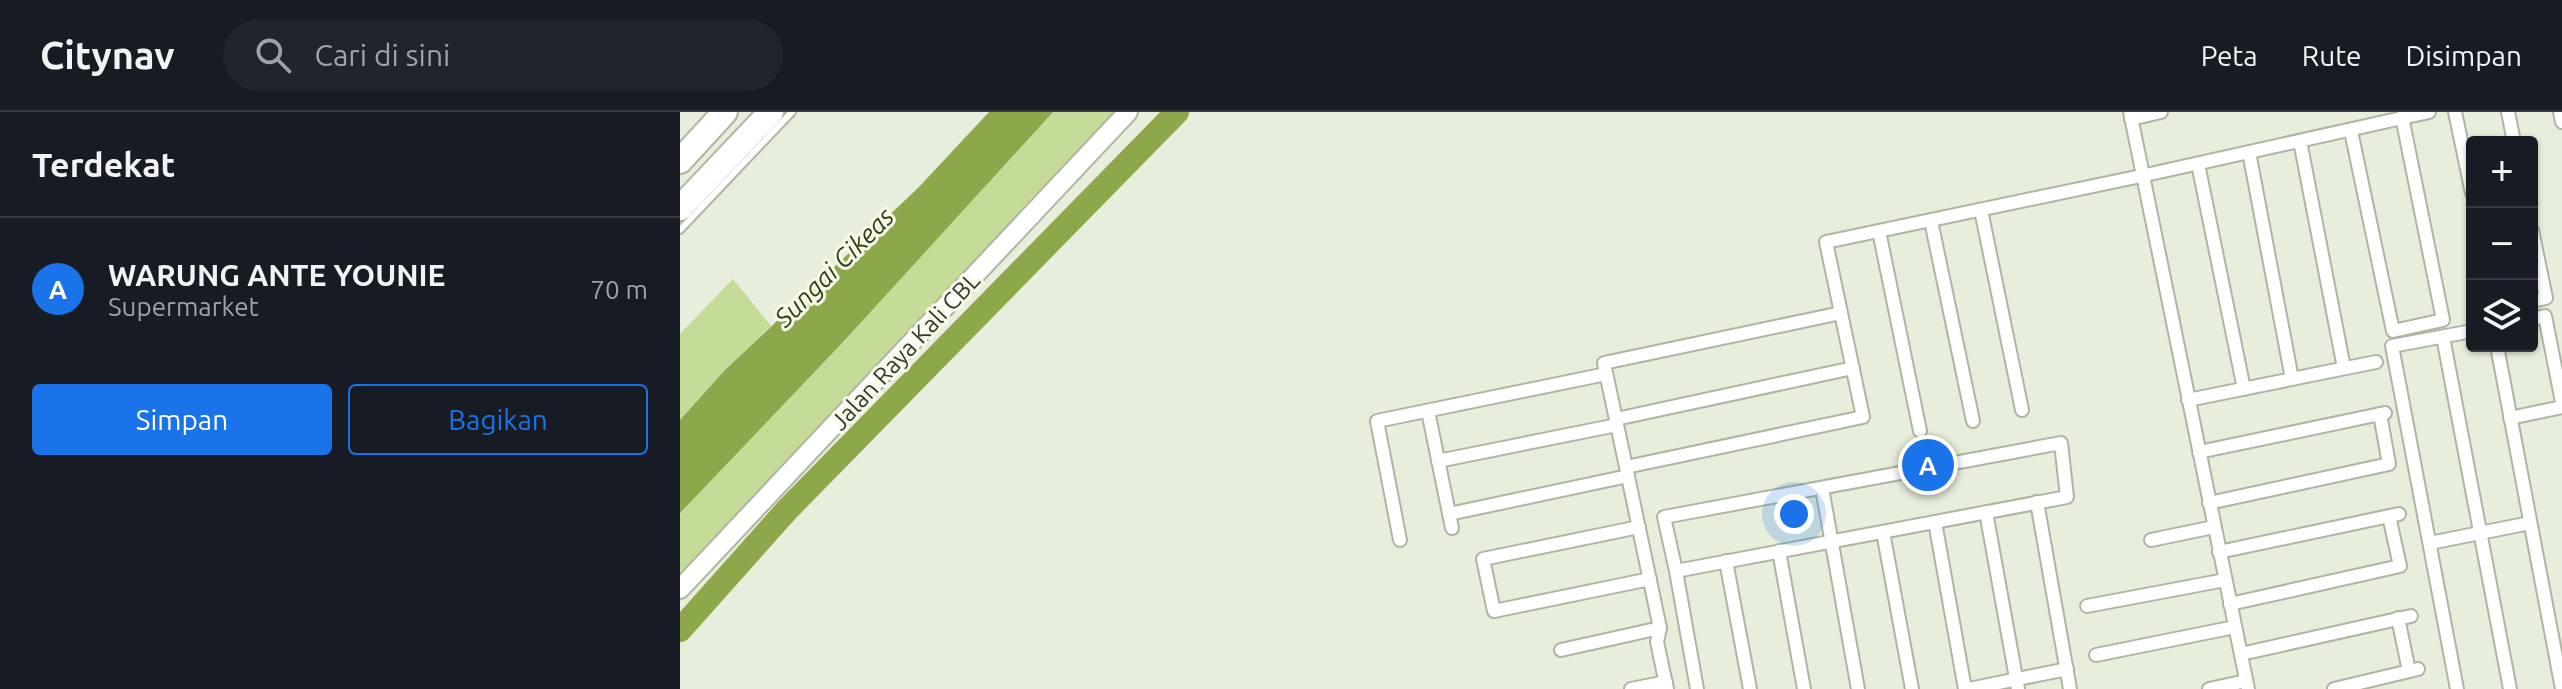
<!DOCTYPE html>
<html lang="id">
<meta charset="utf-8">
<style>
:root{--surface:#171b24;--page:#20242c;--text:#f1f3f6;--muted:#9ea1a6;--line:#363941;--accent:#1a73e8}
body{margin:0;font-family:Ubuntu,sans-serif;background:var(--page);color:var(--text)}
.controls{position:absolute;right:24px;top:24px;display:grid;overflow:hidden;border-radius:8px;box-shadow:0 2px 6px #0004}
.controls button{width:72px;height:72px;display:grid;place-items:center;padding:0;border:0;border-bottom:2px solid var(--line);background:var(--surface);color:var(--text);font:40px sans-serif}
.you{position:absolute;left:1114px;top:402px;width:28px;height:28px;margin:-20px;border:6px solid #fff;border-radius:50%;background:#1a73e8;box-shadow:0 0 0 12px #1a73e833}
.badge{display:grid;place-items:center;width:52px;height:52px;border-radius:50%;background:var(--accent);color:#fff;font-size:26px;font-weight:700}
.pin{position:absolute;translate:-50% -50%;border:4px solid #fff;box-shadow:0 2px 8px #0006}
.list{margin:0;padding:0;list-style:none}
h2{display:flex;justify-content:space-between;align-items:center;height:104px;margin:0;padding:0 32px;font-size:34px}
h2 small{font-size:26px;font-weight:400;color:var(--muted)}
.list li{display:grid;grid-template-columns:52px 1fr auto;gap:24px;align-items:center;box-sizing:border-box;height:144px;padding:0 32px;border-top:2px solid var(--line)}
.list b{display:block;font-size:30px;white-space:nowrap}
.list p{margin:0;font-size:26px;white-space:nowrap;color:var(--muted)}
.list em{font-size:26px;font-style:normal;color:var(--muted)}
.actions{display:flex;gap:16px;padding:24px 32px}
.actions a{flex:1;padding:18px 0;border:2px solid var(--accent);border-radius:8px;text-align:center;font-size:28px;color:var(--accent)}
.actions .main{background:var(--accent);color:#fff}
.icon{flex:none;width:44px;height:44px;fill:none;stroke:currentColor;stroke-width:2;stroke-linecap:round;stroke-linejoin:round}
.map{position:relative;flex:none;width:1882px;height:577px;overflow:hidden}
header{display:flex;align-items:center;gap:48px;box-sizing:border-box;height:112px;padding:0 40px;background:var(--surface);border-bottom:2px solid var(--line)}
header strong{font-size:38px}
nav{display:flex;gap:44px;margin-inline-start:auto;font-size:28px}
.search{width:560px;height:72px;background:var(--page);display:flex;align-items:center;gap:20px;box-sizing:border-box;padding:0 28px;border-radius:44px;color:var(--muted);font-size:30px}
main{display:flex}
aside{flex:1;background:var(--surface)}
.map>svg:first-child{display:block}
</style>
<header>
<strong>Citynav</strong>
<div class="search"><svg class="icon" aria-label="search" viewBox="0 0 24 24"><circle cx="10" cy="10" r="6"/><path d="M15 15l6 6"/></svg>Cari di sini</div>
<nav><a>Peta</a><a>Rute</a><a>Disimpan</a></nav>
</header>
<main>
<aside>
<h2>Terdekat<small></small></h2>
<ul class="list">
<li><span class="badge">A</span><div><b>WARUNG ANTE YOUNIE</b><p>Supermarket</p></div><em>70 m</em></li>
</ul>
<div class="actions"><a class="main">Simpan</a><a>Bagikan</a></div>
</aside>
<div class="map">
<svg width="1882" height="577" viewBox="0 0 1882 577">
<rect width="100%" height="100%" fill="#e7eedb"/>
<!-- green -->
<g fill="#c5db98">
<polygon points="373,0 448,0 0,477 0,401"/>
<polygon points="53,167 91,214 44,259 0,308 0,222"/>
</g>
<!-- water -->
<polygon fill="#8da74b" points="309,0 373,0 163,230 0,401 0,308 44,259 238,76"/>
<g fill="none" stroke-linecap="round" stroke-linejoin="round">
<!-- river -->
<polyline stroke="#8da74b" stroke-width="24" points="0,518 106,399 497,0"/>
<defs>
<polyline id="service" points="0,118 112,0"/>
<g id="minor">
<polyline points="1450,0 1568,577"/>
<polyline points="1775,0 1792,81"/>
<polyline points="1828,0 1834,30"/>
<polyline points="1880,0 1882,10"/>
<polyline points="1451,7 1481,0"/>
<polyline points="1671,19 1713,219 1763,208 1722,5"/>
<polyline points="1620,29 1664,256"/>
<polyline points="1569,40 1612,267"/>
<polyline points="1518,52 1564,277"/>
<polyline points="1301,98 1342,298"/>
<polyline points="1251,109 1293,309"/>
<polyline points="1852,118 1866,186 1852,189"/>
<polyline points="1199,119 1240,319"/>
<polyline points="1852,207 1865,204 1882,290"/>
<polyline points="1763,225 1830,577"/>
<polyline points="1817,234 1882,577"/>
<polyline points="1508,288 1696,250"/>
<polyline points="748,299 772,416"/>
<polyline points="1830,306 1882,295"/>
<polyline points="936,307 1173,256"/>
<polygon points="1381,331 1387,385 996,459 984,405"/>
<polyline points="1519,340 1705,301"/>
<polyline points="758,349 937,313"/>
<polyline points="946,355 1183,305 1146,130 1461,64 1749,0"/>
<polyline points="1142,376 1178,577"/>
<polyline points="1357,390 1390,577"/>
<polyline points="1529,391 1709,352 1700,302"/>
<polyline points="1306,400 1338,577"/>
<polyline points="769,402 948,364"/>
<polyline points="1255,410 1285,577"/>
<polyline points="959,415 803,447 814,499 970,467"/>
<polyline points="1203,420 1232,577"/>
<polyline points="720,428 697,309 926,262"/>
<polyline points="1471,428 1534,415"/>
<polyline points="1750,431 1850,411"/>
<polyline points="1099,439 1124,577"/>
<polyline points="1539,440 1719,402"/>
<polyline points="1046,449 1070,577"/>
<polyline points="996,459 1017,577"/>
<polyline points="1550,492 1720,454 1709,404"/>
<polyline points="1407,494 1545,468"/>
<polyline points="1718,506 1729,559"/>
<polyline points="881,538 980,516"/>
<polyline points="1561,542 1731,504"/>
<polyline points="1416,543 1555,515"/>
<polyline points="951,577 986,570"/>
<polyline points="987,577 977,530 980,516 924,251 1161,201"/>
<polyline points="1289,577 1387,557"/>
<polyline points="1529,577 1566,569"/>
<polyline points="1654,577 1738,557"/>
<polyline points="1777,577 1712,234 1792,219"/>
</g>
<polyline id="secondary" points="0,477 448,0"/>
<g id="motorway">
<polyline points="0,49 45,0"/>
<polyline points="0,96 91,0"/>
</g>
</defs>
<!-- service casing -->
<use href="#service" stroke="#aeb5a3" stroke-width="10"/>
<!-- minor casing -->
<use href="#minor" stroke="#aeb5a3" stroke-width="16"/>
<!-- secondary casing -->
<use href="#secondary" stroke="#aeb5a3" stroke-width="22"/>
<!-- motorway casing -->
<use href="#motorway" stroke="#aeb5a3" stroke-width="28"/>
<!-- service -->
<use href="#service" stroke="#fff" stroke-width="6"/>
<!-- minor -->
<use href="#minor" stroke="#fff" stroke-width="12"/>
<!-- secondary -->
<use href="#secondary" stroke="#fff" stroke-width="18"/>
<!-- motorway -->
<use href="#motorway" stroke="#fff" stroke-width="24"/>
</g>
<g text-anchor="middle" dominant-baseline="central" stroke-width="6" stroke-linejoin="round" paint-order="stroke">
<!-- street labels -->
<g font-size="24" fill="#373932" stroke="#f5fbe8">
<text transform="translate(225 239) rotate(-47)">Jalan Raya Kali CBL</text>
</g>
<!-- water labels -->
<g font-size="26" font-style="italic" fill="#343f18" stroke="#f5fbe8">
<text transform="translate(154 155) rotate(-45)">Sungai Cikeas</text>
</g>
</g>
</svg>
<div class="controls">
<button>+</button>
<button>−</button>
<button><svg class="icon" aria-label="layers" viewBox="0 0 24 24"><path d="M12 4l9 5-9 5-9-5zM3 14l9 5 9-5"/></svg></button>
</div>
<div class="you"></div>
<div class="pin badge" style="left:1248px;top:353px">A</div>
</div>
</main>
